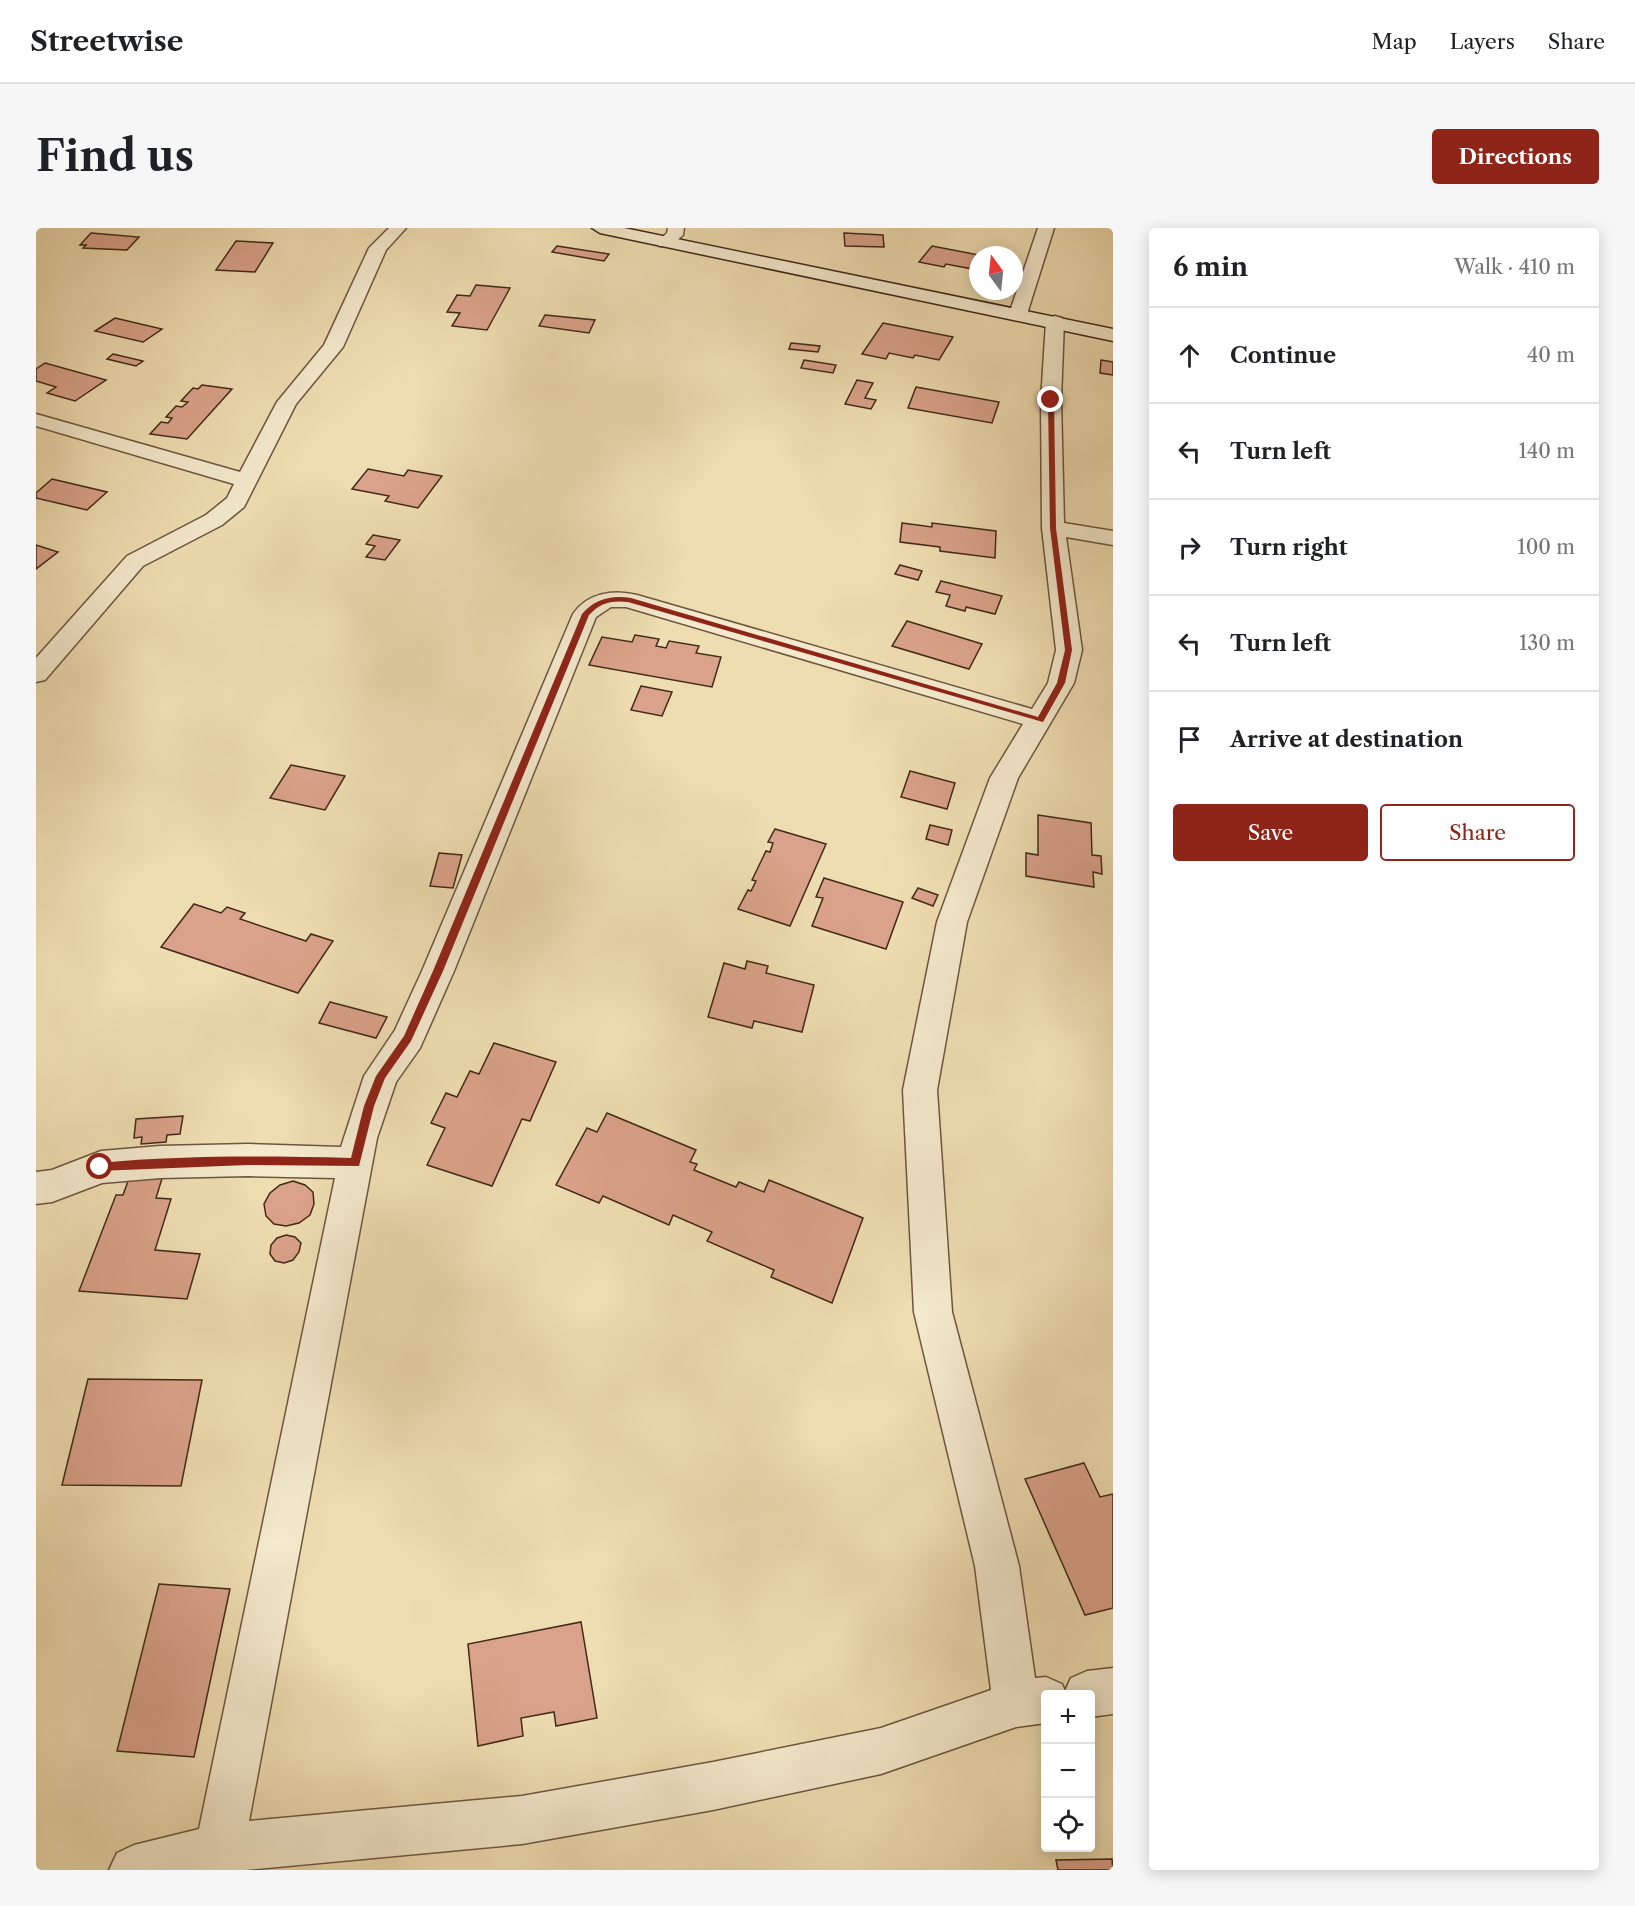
<!DOCTYPE html>
<meta charset="utf-8">
<style>
:root{--surface:#fff;--page:#f6f6f6;--text:#202124;--muted:#757577;--line:#e0e0e0;--accent:#8f2418}
body{margin:0;font-family:"Libre Caslon Text",serif;background:var(--page);color:var(--text)}
.controls{position:absolute;right:18px;bottom:18px;display:grid;overflow:hidden;border-radius:6px;box-shadow:0 3px 15px #0003}
.controls button{width:54px;height:54px;display:grid;place-items:center;padding:0;border:0;border-bottom:2px solid var(--line);background:var(--surface);color:var(--text);font:30px sans-serif}
.compass{position:absolute;left:933px;top:18px;width:54px;height:54px;border-radius:50%;background:var(--surface);box-shadow:0 3px 15px #0003;rotate:345deg}
.stop{position:absolute;width:18px;height:18px;margin:-14px;border:4px solid #8f2418;border-radius:50%;background:#fff}
.stop.end{background:#8f2418;border-color:#fff;box-shadow:0 2px 6px #0008}
.list{margin:0;padding:0;list-style:none}
h2{display:flex;justify-content:space-between;align-items:center;height:78px;margin:0;padding:0 24px;font-size:26px}
h2 small{font-size:20px;font-weight:400;color:var(--muted)}
.list li{display:grid;grid-template-columns:39px 1fr auto;gap:18px;align-items:center;box-sizing:border-box;height:96px;padding:0 24px;border-top:2px solid var(--line)}
.list b{display:block;font-size:22px;white-space:nowrap}
.list em{font-size:20px;font-style:normal;color:var(--muted)}
.actions{display:flex;gap:12px;padding:18px 24px}
.actions a{flex:1;padding:14px 0;border:2px solid var(--accent);border-radius:6px;text-align:center;font-size:21px;color:var(--accent)}
.actions .main{background:var(--accent);color:#fff}
.icon{flex:none;width:33px;height:33px;fill:none;stroke:currentColor;stroke-width:2;stroke-linecap:round;stroke-linejoin:round}
.map{position:relative;flex:none;width:1077px;height:1642px;overflow:hidden;border-radius:6px}
header{display:flex;align-items:center;gap:36px;box-sizing:border-box;height:84px;padding:0 30px;background:var(--surface);border-bottom:2px solid var(--line)}
header strong{font-size:28px}
nav{display:flex;gap:33px;margin-inline-start:auto;font-size:21px}
.intro{display:flex;align-items:center;justify-content:space-between;box-sizing:border-box;height:144px;padding:0 36px}
h1{margin:0;font-size:42px}
.button{padding:15px 27px;border-radius:6px;background:var(--accent);color:#fff;font-size:21px;font-weight:700}
main{display:flex;gap:36px;padding:0 36px}
aside{flex:1;background:var(--surface);border-radius:6px;box-shadow:0 3px 15px #0003}
.map>svg:first-child{display:block}
</style>
<header>
<strong>Streetwise</strong>
<nav><a>Map</a><a>Layers</a><a>Share</a></nav>
</header>
<div class="intro"><h1>Find us</h1><a class="button">Directions</a></div>
<main>
<div class="map">
<svg width="1077" height="1642" viewBox="0 0 1077 1642">
<rect width="100%" height="100%" fill="#eeddb1"/>
<filter id="stains"><feTurbulence type="fractalNoise" baseFrequency=".00333" numOctaves="4"/><feColorMatrix values="0 0 0 0 .2 0 0 0 0 .09 0 0 0 0 .02 0 0 0 .5 -.17"/></filter>
<radialGradient id="worn" r=".72"><stop offset=".6" stop-color="#630" stop-opacity="0"/><stop offset="1" stop-color="#630" stop-opacity=".3"/></radialGradient>
<!-- building -->
<g fill="#daa28a" stroke="#412919" stroke-width="1.5">
<polygon points="55,5 103,9 91,22 47,20 50,17 44,17"/>
<polygon points="808,5 847,7 848,19 809,18"/>
<polygon points="200,13 237,15 219,44 180,42"/>
<polygon points="521,18 573,26 568,33 516,24"/>
<polygon points="896,18 943,27 942,42 910,36 908,39 883,34"/>
<polygon points="440,57 474,60 451,102 416,98 424,85 411,84 421,67 434,68"/>
<polygon points="509,87 559,92 553,105 503,98"/>
<polygon points="79,90 126,101 107,114 59,103"/>
<polygon points="847,95 917,109 903,132 879,127 877,130 853,125 850,131 826,126"/>
<polygon points="755,115 784,118 782,124 753,121"/>
<polygon points="77,126 107,133 100,138 71,131"/>
<polygon points="768,132 800,137 797,145 765,140"/>
<polygon points="1065,132 1077,134 1077,147 1064,145"/>
<polygon points="9,135 70,152 39,173 11,165 20,159 0,153 0,141"/>
<polygon points="821,152 837,155 829,170 840,172 835,181 809,176"/>
<polygon points="166,157 196,161 151,211 114,206 125,194 132,195 136,190 130,189 140,178 146,179 152,174 145,173 157,160 162,161"/>
<polygon points="880,159 963,174 956,195 872,180"/>
<polygon points="332,241 368,248 372,242 406,248 382,280 349,273 353,268 316,261"/>
<polygon points="16,251 71,264 51,282 0,270 0,265"/>
<polygon points="866,295 896,299 896,295 960,303 959,330 904,323 904,319 864,314"/>
<polygon points="337,307 364,312 349,332 330,329 339,318 330,316"/>
<polygon points="0,317 22,324 0,341"/>
<polygon points="864,337 886,343 882,352 859,346"/>
<polygon points="905,353 966,368 959,386 930,379 929,383 910,378 914,367 900,364"/>
<polygon points="871,393 946,416 933,441 856,418"/>
<polygon points="599,407 623,411 620,418 630,420 633,413 663,418 660,425 685,429 676,459 553,437 566,409 596,414"/>
<polygon points="605,458 636,464 626,488 595,482"/>
<polygon points="255,537 309,548 289,582 234,570"/>
<polygon points="874,543 919,555 911,581 865,569"/>
<polygon points="1002,587 1055,595 1056,627 1065,628 1066,646 1057,644 1058,659 990,648 990,625 1002,627"/>
<polygon points="894,597 916,602 912,617 890,611"/>
<polygon points="739,601 790,616 754,698 702,681 712,662 715,663 720,653 716,652 730,623 734,624 737,615 732,614"/>
<polygon points="403,625 426,627 417,660 394,658"/>
<polygon points="788,650 867,674 850,721 776,698 787,670 780,669"/>
<polygon points="882,660 902,667 897,678 876,670"/>
<polygon points="158,676 185,685 191,679 209,685 204,691 270,713 275,706 297,713 262,765 125,719"/>
<polygon points="711,733 732,738 730,745 778,757 766,804 718,793 716,800 672,789 688,735 709,741"/>
<polygon points="294,774 351,789 340,810 283,795"/>
<polygon points="458,815 520,834 494,893 486,891 456,958 391,937 409,900 395,895 410,865 421,869 434,843 443,846"/>
<polygon points="571,885 660,922 654,934 661,936 658,942 700,959 703,954 728,964 733,952 827,990 796,1075 735,1049 738,1042 671,1013 676,1004 637,987 633,997 567,968 563,975 520,957 551,900 561,904"/>
<polygon points="147,888 144,906 131,907 130,914 105,916 106,909 98,910 100,891"/>
<polygon points="96,942 128,944 120,970 135,971 119,1022 164,1026 151,1071 43,1063 80,967 87,967"/>
<polygon points="257,953 269,957 277,964 278,976 274,987 263,995 250,998 238,996 230,988 228,976 234,965 244,957"/>
<polygon points="250,1007 259,1009 265,1015 263,1024 257,1032 248,1035 239,1033 234,1026 235,1017 241,1010"/>
<polygon points="52,1151 166,1152 145,1258 26,1257"/>
<polygon points="1048,1235 1064,1269 1077,1266 1077,1380 1049,1387 989,1251"/>
<polygon points="123,1356 194,1361 158,1529 81,1523"/>
<polygon points="545,1394 561,1490 520,1498 518,1484 485,1490 487,1508 442,1518 432,1416"/>
<polygon points="1076,1631 1077,1642 1022,1642 1020,1632"/>
</g>
<g fill="none" stroke-linecap="round" stroke-linejoin="round">
<defs>
<g id="street">
<polygon points="353,0 370,0 350,22 307,119 260,176 208,279 186,297 107,338 9,452 0,454 0,430 91,328 170,287 191,270 198,256 0,198 0,186 204,244 241,174 288,117 333,20"/>
<polygon points="632,0 648,0 647,7 635,18 623,18 621,14 631,5"/>
<polygon points="1002,0 1018,0 991,86 988,90 976,90 973,86"/>
<path d="M1019 88 1026 90 1028 94 1025 172 1028 295 1077 303V317L1030 309 1046 422 1038 455 982 550 931 694 901 862 916 1084 983 1338 999 1450 1010 1449 1026 1456 1029 1463 1035 1450 1051 1443 1077 1440V1486L1054 1489V1466H1010V1495L980 1499 845 1546 677 1582 486 1616 209 1642H73L81 1625 98 1617 163 1601 299 950 212 948 124 950 66 955 16 974 0 976V944L16 942 65 923 124 918 212 916 305 919 328 848 359 802 386 743 537 386C551 365 577 361 601 367L996 481 1012 455 1020 422 1006 300 1005 172 1010 94 1012 90ZM575 379H590L987 496 954 550 901 694 867 862 878 1084 939 1338 955 1462 845 1500 677 1534 486 1568 213 1593 341 910 360 854 384 820 418 743 560 389Z"/>
</g>
<polygon id="secondary" points="556,0 588,0 1077,101 1077,113 564,5"/>
</defs>
<!-- street casing -->
<use href="#street" stroke="#6c563f" stroke-width="3"/>
<!-- secondary casing -->
<use href="#secondary" stroke="#412919" stroke-width="3"/>
<!-- street -->
<use href="#street" fill="#f4e9cc" fill-rule="evenodd"/>
<!-- secondary -->
<use href="#secondary" fill="#f4e9cc" fill-rule="evenodd"/>
</g>
<!-- route -->
<path fill="#8f2418" d="M1015 170 1018 172 1020 300 1036 422 1029 455 1007 494 592 374C575 372 564 375 553 387L407 743 375 813 349 850 338 878 323 938 212 937 61 943V936L64 935C148 927 231 928 315 930L328 878 340 848 368 808 397 743 546 386C559 371 575 367 595 370L1002 489 1021 455 1029 422 1014 300 1012 172Z"/>
<rect width="100%" height="100%" filter="url(#stains)"/>
<rect width="100%" height="100%" fill="url(#worn)"/>
</svg>
<div class="controls">
<button>+</button>
<button>−</button>
<button><svg class="icon" aria-label="locate" viewBox="0 0 24 24"><circle cx="12" cy="12" r="6"/><path d="M12 2v4M12 18v4M2 12h4M18 12h4"/></svg></button>
</div>
<svg class="compass" viewBox="-18 -18 36 36"><path d="M0-13l5 13h-10z" fill="#e53935"/><path d="M0 13l5-13h-10z" fill="#757577"/></svg>
<div class="stop" style="left:64px;top:939px"></div>
<div class="stop end" style="left:1015px;top:172px"></div>
</div>
<aside>
<h2>6 min<small>Walk · 410 m</small></h2>
<ul class="list">
<li><svg class="icon" aria-label="ahead" viewBox="0 0 24 24"><path d="M12 20V5M6 11l6-6 6 6"/></svg><div><b>Continue</b></div><em>40 m</em></li>
<li><svg class="icon" aria-label="left" viewBox="0 0 24 24"><path d="M17 20v-9H6M10 6l-5 5 5 5"/></svg><div><b>Turn left</b></div><em>140 m</em></li>
<li><svg class="icon" aria-label="right" viewBox="0 0 24 24"><path d="M7 20v-9h11M14 6l5 5-5 5"/></svg><div><b>Turn right</b></div><em>100 m</em></li>
<li><svg class="icon" aria-label="left" viewBox="0 0 24 24"><path d="M17 20v-9H6M10 6l-5 5 5 5"/></svg><div><b>Turn left</b></div><em>130 m</em></li>
<li><svg class="icon" aria-label="arrive" viewBox="0 0 24 24"><path d="M6 21V4h12l-3 4 3 4H6"/></svg><div><b>Arrive at destination</b></div></li>
</ul>
<div class="actions"><a class="main">Save</a><a>Share</a></div>
</aside>
</main>
